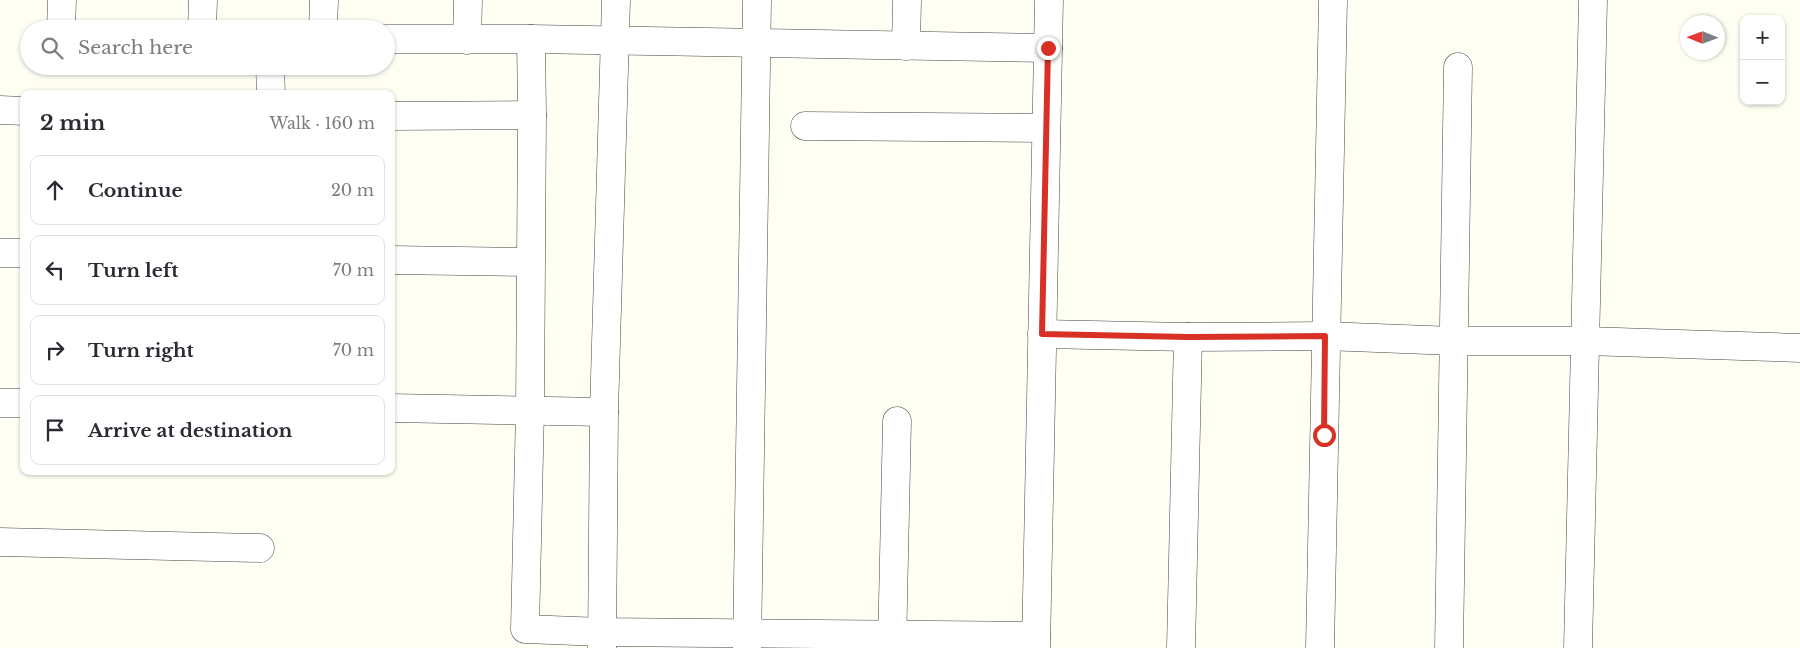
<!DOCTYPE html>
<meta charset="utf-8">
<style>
:root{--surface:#fff;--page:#f2f2f3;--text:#2b2b33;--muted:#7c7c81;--line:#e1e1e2}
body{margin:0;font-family:"Libre Baskerville",serif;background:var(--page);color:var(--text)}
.controls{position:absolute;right:15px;top:15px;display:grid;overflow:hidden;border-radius:10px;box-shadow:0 1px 4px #0004}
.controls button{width:45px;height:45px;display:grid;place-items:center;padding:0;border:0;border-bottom:1px solid var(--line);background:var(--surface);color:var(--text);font:25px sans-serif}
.compass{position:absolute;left:1680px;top:15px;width:45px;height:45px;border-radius:50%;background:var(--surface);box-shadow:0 1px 4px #0004;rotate:271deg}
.stop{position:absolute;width:15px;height:15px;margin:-11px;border:4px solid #d93025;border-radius:50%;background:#fff}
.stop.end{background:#d93025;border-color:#fff;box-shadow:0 1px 5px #0008}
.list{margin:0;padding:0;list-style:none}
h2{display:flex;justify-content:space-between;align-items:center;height:65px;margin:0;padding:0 20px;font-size:21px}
h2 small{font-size:16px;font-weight:400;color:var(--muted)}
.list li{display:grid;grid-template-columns:32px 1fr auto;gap:15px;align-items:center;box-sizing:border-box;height:70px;margin:0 10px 10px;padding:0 10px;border:1px solid var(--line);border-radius:10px}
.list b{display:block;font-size:19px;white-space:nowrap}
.list em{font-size:16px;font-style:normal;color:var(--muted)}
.icon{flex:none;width:28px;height:28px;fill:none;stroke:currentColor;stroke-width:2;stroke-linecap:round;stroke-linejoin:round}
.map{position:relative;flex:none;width:1800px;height:648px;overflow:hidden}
.search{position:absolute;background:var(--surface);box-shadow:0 1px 4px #0004;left:20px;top:20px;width:375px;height:55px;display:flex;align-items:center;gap:12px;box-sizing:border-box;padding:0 18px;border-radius:28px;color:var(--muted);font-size:19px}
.panel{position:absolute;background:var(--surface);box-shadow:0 1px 4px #0004;left:20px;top:90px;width:375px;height:385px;border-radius:10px}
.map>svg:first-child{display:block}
</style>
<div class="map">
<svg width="1800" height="648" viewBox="0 0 1800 648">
<rect width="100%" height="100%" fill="#fffef3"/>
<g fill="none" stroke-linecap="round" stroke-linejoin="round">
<defs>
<g id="street">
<polyline points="61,29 62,0"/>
<polyline points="202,29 203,0"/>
<polyline points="323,29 324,0"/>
<polyline points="386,39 531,39 1048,48"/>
<polyline points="531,39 532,115 530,410 525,629 602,632 1036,636"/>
<polyline points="467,40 468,0"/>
<polyline points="906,46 907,0"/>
<polyline points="270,66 271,94"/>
<polyline points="0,110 24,111"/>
<polyline points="391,116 532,115"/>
<polyline points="805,126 1046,128"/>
<polyline points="0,253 24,253"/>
<polyline points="391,260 530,262"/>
<polyline points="1042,334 1188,337 1325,336 1454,341 1586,341 1800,348"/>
<polyline points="0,403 24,403"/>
<polyline points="391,408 604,412"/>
<polyline points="0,542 260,548"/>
<polyline points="602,648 604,412 616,0"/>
<polyline points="747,648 757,0"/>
<polyline points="892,648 897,421"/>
<polyline points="1036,648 1049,0"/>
<polyline points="1181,648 1188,337"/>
<path d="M1320 648C1324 432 1328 216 1333 0"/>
<polyline points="1449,648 1458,67"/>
<polyline points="1578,648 1593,0"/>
</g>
</defs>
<!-- street casing -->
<use href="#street" stroke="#434343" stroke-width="29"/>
<!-- street -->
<use href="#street" stroke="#fff" stroke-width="28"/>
</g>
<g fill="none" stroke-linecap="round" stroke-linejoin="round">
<!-- route -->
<polyline stroke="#d93025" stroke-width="6" points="1048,48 1042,334 1188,337 1325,336 1324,435"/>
</g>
</svg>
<div class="controls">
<button>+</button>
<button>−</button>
</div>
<svg class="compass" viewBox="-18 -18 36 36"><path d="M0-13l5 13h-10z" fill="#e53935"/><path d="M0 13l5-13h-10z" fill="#7c7c81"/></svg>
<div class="stop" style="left:1324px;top:435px"></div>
<div class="stop end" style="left:1048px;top:48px"></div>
<div class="search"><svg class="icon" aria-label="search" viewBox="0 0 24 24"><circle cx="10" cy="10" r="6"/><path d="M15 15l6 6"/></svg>Search here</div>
<section class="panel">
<h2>2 min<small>Walk · 160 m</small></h2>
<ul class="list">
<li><svg class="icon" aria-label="ahead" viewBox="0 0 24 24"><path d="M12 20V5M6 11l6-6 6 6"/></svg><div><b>Continue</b></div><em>20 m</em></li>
<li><svg class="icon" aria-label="left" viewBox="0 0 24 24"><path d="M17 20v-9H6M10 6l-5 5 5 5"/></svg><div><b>Turn left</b></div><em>70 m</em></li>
<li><svg class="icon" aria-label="right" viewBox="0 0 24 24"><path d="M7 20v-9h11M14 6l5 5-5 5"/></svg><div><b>Turn right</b></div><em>70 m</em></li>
<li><svg class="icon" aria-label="arrive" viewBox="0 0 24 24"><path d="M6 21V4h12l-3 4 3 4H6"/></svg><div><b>Arrive at destination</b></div></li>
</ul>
</section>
</div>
